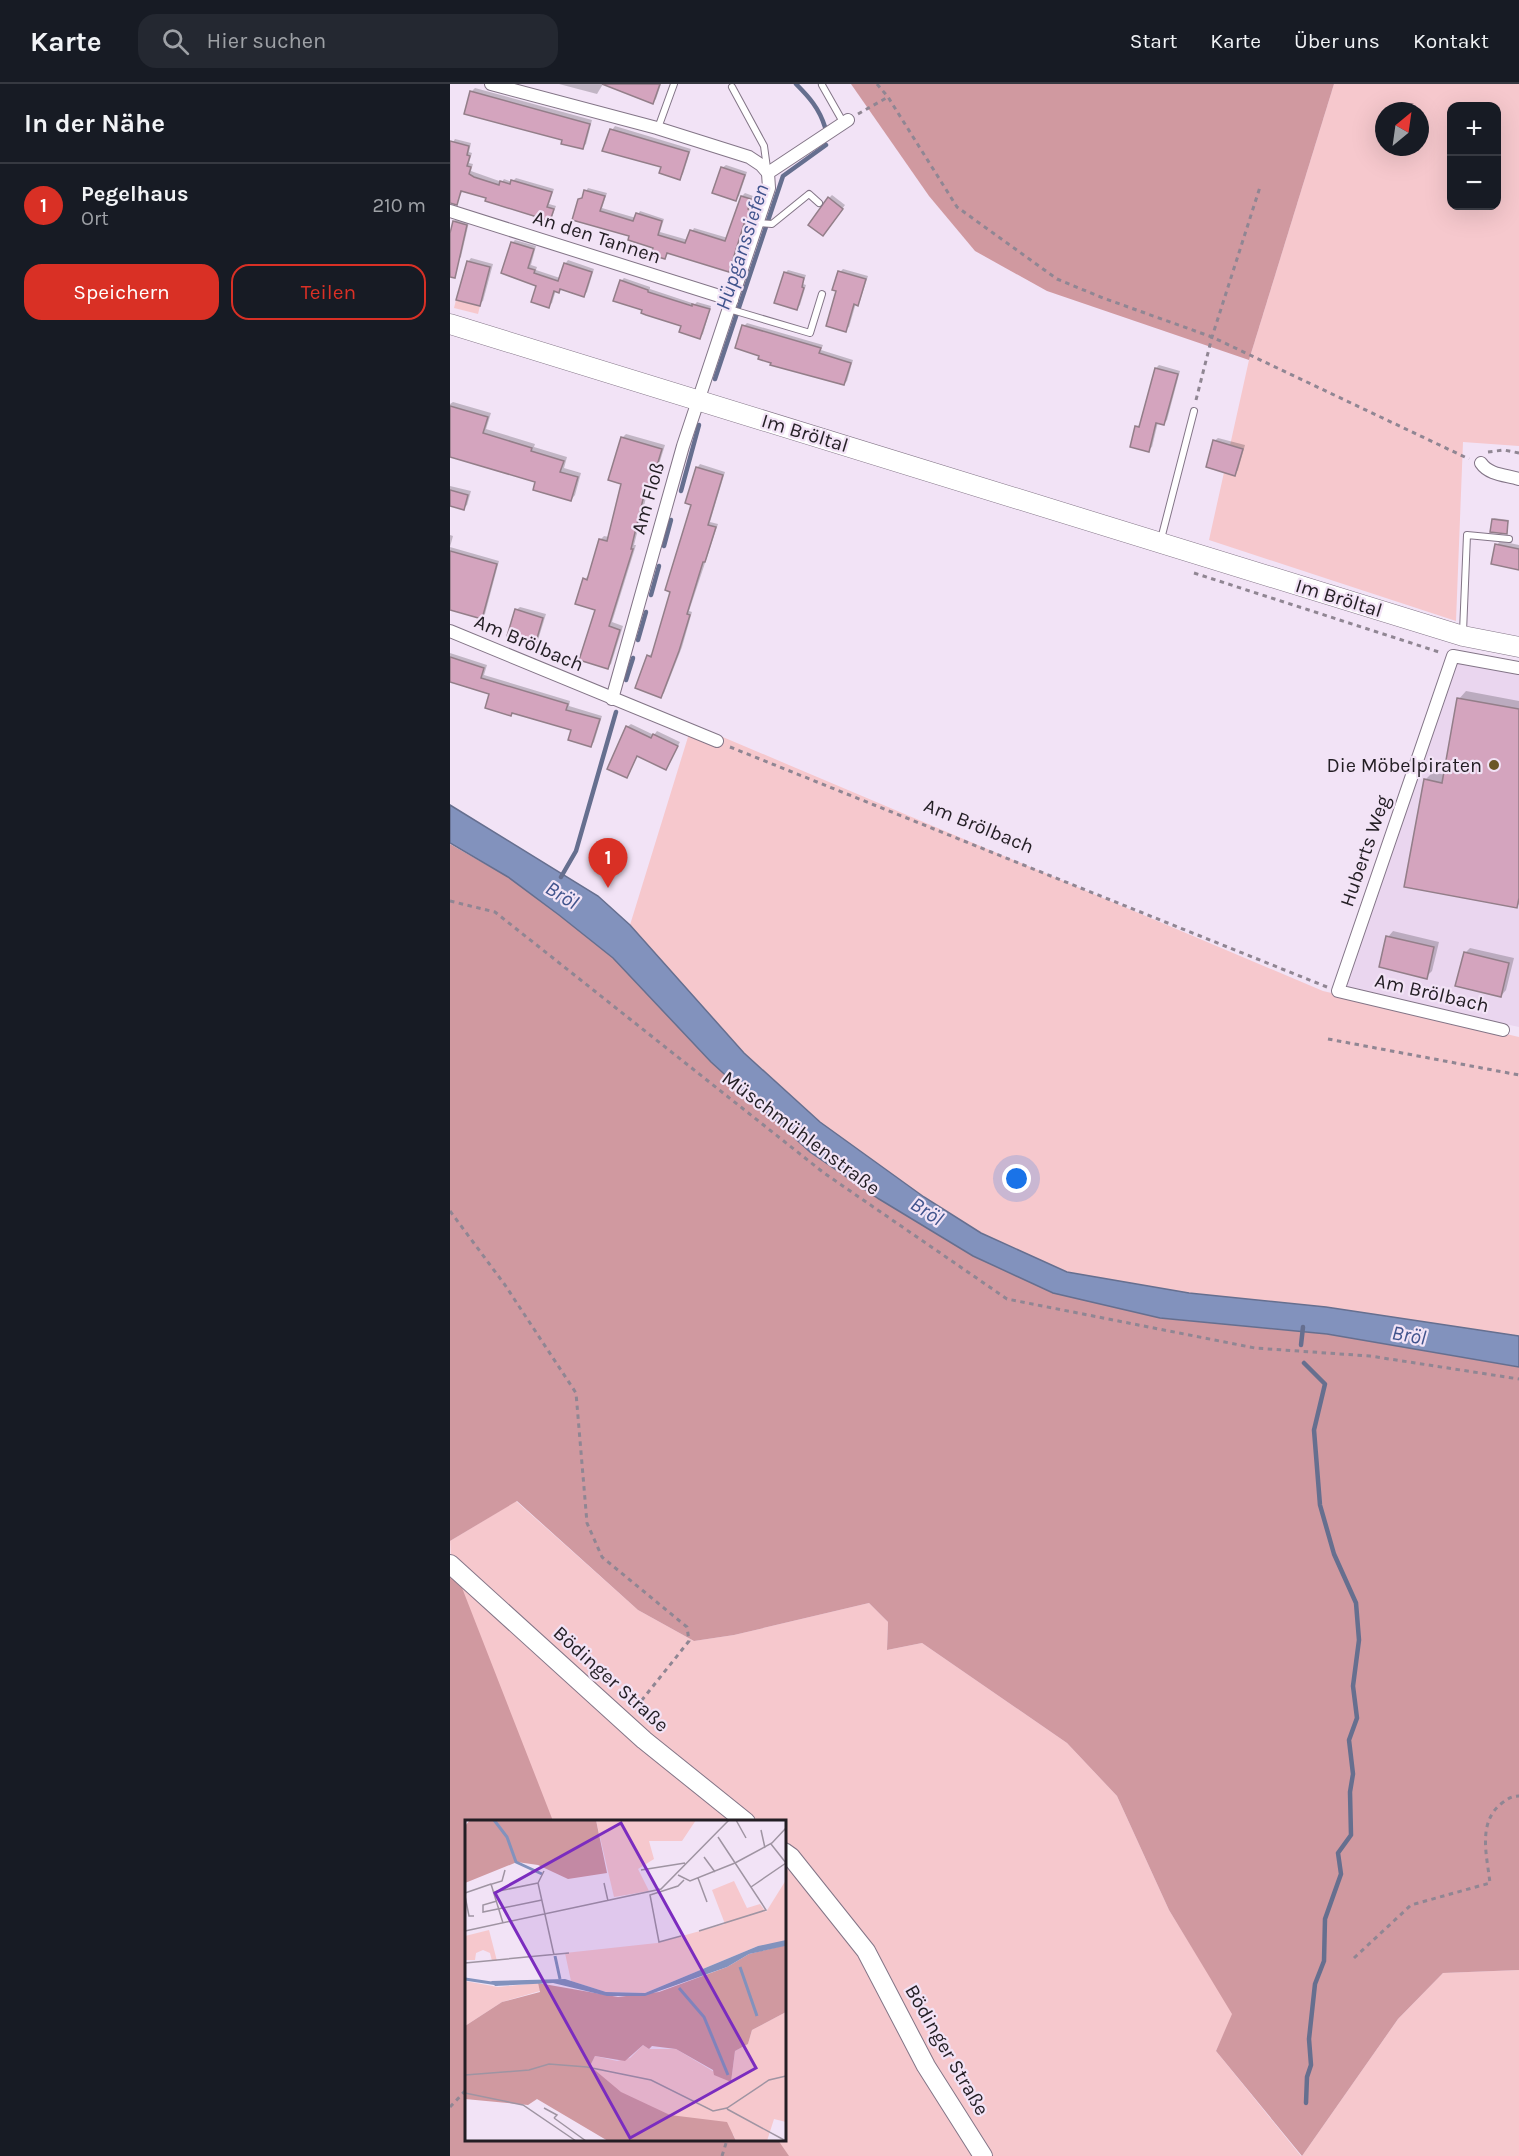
<!DOCTYPE html>
<html lang="de">
<meta charset="utf-8">
<style>
:root{--surface:#171b24;--page:#242831;--text:#f1f3f6;--muted:#9ea1a6;--line:#363941;--accent:#d93025}
body{margin:0;font-family:Karla,sans-serif;background:var(--page);color:var(--text)}
.controls{position:absolute;right:18px;top:18px;display:grid;overflow:hidden;border-radius:12px;box-shadow:0 6px 24px #0002}
.controls button{width:54px;height:54px;display:grid;place-items:center;padding:0;border:0;border-bottom:2px solid var(--line);background:var(--surface);color:var(--text);font:30px sans-serif}
.compass{position:absolute;left:925px;top:18px;width:54px;height:54px;border-radius:50%;background:var(--surface);box-shadow:0 6px 24px #0002;rotate:29deg}
.you{position:absolute;left:567px;top:1095px;width:21px;height:21px;margin:-15px;border:4px solid #fff;border-radius:50%;background:#1a73e8;box-shadow:0 0 0 9px #1a73e833}
.badge{display:grid;place-items:center;width:39px;height:39px;border-radius:50%;background:var(--accent);color:#fff;font-size:20px;font-weight:700}
.pin{position:absolute;translate:-50% -50px;filter:drop-shadow(0 2px 3px #0008)}
.pin::after{content:'';position:absolute;top:32px;width:21px;height:18px;background:inherit;clip-path:polygon(0 0,100% 0,50% 100%)}
.list{margin:0;padding:0;list-style:none}
h2{display:flex;justify-content:space-between;align-items:center;height:78px;margin:0;padding:0 24px;font-size:26px}
h2 small{font-size:20px;font-weight:400;color:var(--muted)}
.list li{display:grid;grid-template-columns:39px 1fr auto;gap:18px;align-items:center;box-sizing:border-box;height:84px;padding:0 24px;border-top:2px solid var(--line)}
.list b{display:block;font-size:22px;white-space:nowrap}
.list p{margin:0;font-size:20px;white-space:nowrap;color:var(--muted)}
.list em{font-size:20px;font-style:normal;color:var(--muted)}
.actions{display:flex;gap:12px;padding:18px 24px}
.actions a{flex:1;padding:14px 0;border:2px solid var(--accent);border-radius:18px;text-align:center;font-size:21px;color:var(--accent)}
.actions .main{background:var(--accent);color:#fff}
.icon{flex:none;width:33px;height:33px;fill:none;stroke:currentColor;stroke-width:2;stroke-linecap:round;stroke-linejoin:round}
.map{position:relative;flex:none;width:1069px;height:2072px;overflow:hidden}
header{display:flex;align-items:center;gap:36px;box-sizing:border-box;height:84px;padding:0 30px;background:var(--surface);border-bottom:2px solid var(--line)}
header strong{font-size:28px}
nav{display:flex;gap:33px;margin-inline-start:auto;font-size:21px}
.search{width:420px;height:54px;background:var(--page);display:flex;align-items:center;gap:15px;box-sizing:border-box;padding:0 21px;border-radius:18px;color:var(--muted);font-size:22px}
main{display:flex}
aside{flex:1;background:var(--surface)}
.map>svg:first-child{display:block}
</style>
<header>
<strong>Karte</strong>
<div class="search"><svg class="icon" aria-label="search" viewBox="0 0 24 24"><circle cx="10" cy="10" r="6"/><path d="M15 15l6 6"/></svg>Hier suchen</div>
<nav><a>Start</a><a>Karte</a><a>Über uns</a><a>Kontakt</a></nav>
</header>
<main>
<aside>
<h2>In der Nähe<small></small></h2>
<ul class="list">
<li><span class="badge">1</span><div><b>Pegelhaus</b><p>Ort</p></div><em>210 m</em></li>
</ul>
<div class="actions"><a class="main">Speichern</a><a>Teilen</a></div>
</aside>
<div class="map">
<svg width="1069" height="2072" viewBox="0 0 1069 2072">
<rect width="100%" height="100%" fill="#f2e3f6"/>
<!-- built -->
<polygon fill="#ead6ef" points="1004,574 1069,591 1069,943 892,905"/>
<!-- green -->
<g fill="#f6c8cd" fill-rule="evenodd">
<path d="M884 0H1069V362L1013 358 1006 537 759 456 799 276ZM1002 22H1046V122H1002ZM934 27H970V63H934Z"/>
<polygon points="6,216 30,222 28,230 4,224"/>
<polygon points="242,640 873,907 1069,953 1069,1252 876,1223 739,1209 617,1188 531,1149 474,1113 370,1038 294,969 180,841"/>
<polygon points="66,1417 188,1526 244,1557 284,1551 419,1519 438,1538 437,1566 472,1559 617,1659 667,1712 719,1826 783,1930 766,1967 851,2072 0,2072 16,2056 334,2056 334,1738 16,1738 0,1457"/>
<polygon points="1069,1886 1069,2072 852,2072 948,1935 993,1889"/>
</g>
<!-- forest -->
<g fill="#d099a0">
<polygon points="401,0 884,0 799,276 597,207 525,167 479,112"/>
<polygon points="0,760 58,793 109,831 163,874 261,978 360,1068 429,1115 523,1172 710,1234 877,1250 1069,1283 1069,1886 993,1889 948,1935 852,2072 766,1967 782,1930 719,1826 667,1712 617,1659 472,1559 437,1566 438,1538 419,1519 284,1551 244,1557 188,1526 67,1417 0,1457"/>
<polygon points="0,1473 103,1737 16,1738 16,2056 328,2056 339,2072 0,2072"/>
</g>
<!-- water -->
<polygon fill="#8292bd" stroke="#666f8f" stroke-width="1.5" points="0,721 148,812 180,841 294,969 370,1038 474,1113 531,1149 617,1188 739,1209 876,1223 1069,1252 1069,1283 877,1250 710,1234 603,1209 523,1172 429,1115 360,1068 261,978 163,874 109,831 58,793 0,759"/>
<!-- shadow -->
<g fill="#0003">
<polygon points="109,0 153,0 147,10"/>
<polygon points="178,0 211,0 206,15 202,19"/>
<polygon points="25,4 142,36 136,60 132,64 114,55 21,8"/>
<polygon points="165,42 241,65 233,90 230,94 162,46"/>
<polygon points="5,55 21,59 19,68 22,69 19,79 23,80 21,87 52,98 54,95 62,98 66,94 104,105 99,120 106,122 102,133 100,136 13,106 9,114 0,111 0,63"/>
<polygon points="276,81 297,88 289,112 285,115 272,84"/>
<polygon points="138,104 157,109 152,124 186,134 190,127 214,135 210,148 238,156 244,144 278,154 292,112 295,109 303,112 300,122 305,124 301,136 298,139 295,138 281,183 278,186 219,168 215,174 205,163 181,151 130,116"/>
<polygon points="382,111 395,121 376,147 379,114"/>
<polygon points="7,134 19,138 11,173 8,176 0,174 0,147 2,148 4,137"/>
<polygon points="65,156 86,162 81,181 87,183 86,186 110,194 115,180 118,176 144,185 137,208 134,211 112,204 108,207 106,206 102,219 99,222 62,159"/>
<polygon points="21,174 43,180 33,217 29,220 18,178"/>
<polygon points="393,185 418,192 410,217 406,219 399,243 395,246 388,206 390,188"/>
<polygon points="338,186 356,191 353,200 356,201 350,221 347,224 335,189"/>
<polygon points="174,194 200,203 200,205 245,220 247,218 261,222 253,250 250,253 232,241 194,225 171,197"/>
<polygon points="297,239 373,261 371,266 403,276 397,297 394,300 323,278 294,242"/>
<polygon points="709,281 730,287 717,336 713,340 708,338 702,363 698,366 686,343 691,340 706,284"/>
<polygon points="3,318 41,329 36,345 85,360 84,363 117,373 114,384 131,389 125,411 121,416 87,397 0,371 0,320"/>
<polygon points="176,350 215,361 202,403 198,406 184,461 186,461 162,538 173,542 161,580 157,584 147,525 135,495 139,491 150,456 154,452 159,453 173,399 172,354"/>
<polygon points="768,354 795,361 788,386 785,390 764,357"/>
<polygon points="250,380 275,388 260,438 268,440 239,527 242,528 232,563 214,609 211,612 198,572 203,569 222,507 243,420 247,384"/>
<polygon points="0,402 21,407 17,421 14,424 0,420"/>
<polygon points="1044,434 1059,436 1056,448 1043,435"/>
<polygon points="0,451 3,452 0,463 49,477 35,530 31,534 0,524"/>
<polygon points="1050,457 1069,461 1069,484 1047,461"/>
<polygon points="70,523 96,530 88,556 85,559 66,526"/>
<polygon points="0,569 37,581 34,591 120,617 119,622 152,632 144,658 141,662 122,645 41,609 0,596"/>
<polygon points="1016,607 1069,617 1069,820 1067,822 975,696 983,688 995,691 1009,615"/>
<polygon points="181,640 204,651 207,647 230,658 216,685 188,671 177,692 177,643"/>
<polygon points="943,847 989,858 982,887 976,893 938,853"/>
<polygon points="1020,864 1064,874 1056,906 1051,912 1015,869"/>
</g>
<g fill="none" stroke-linecap="round" stroke-linejoin="round">
<!-- stream -->
<g stroke="#666f8f" stroke-width="4.5">
<path d="M346 0C359 13 369 24 375 43"/>
<polyline points="265,295 333,92 376,61"/>
<polyline points="231,407 249,341"/>
<polyline points="214,462 221,436"/>
<polyline points="201,511 209,482"/>
<polyline points="188,556 196,528"/>
<polyline points="176,596 183,574"/>
<polyline points="111,793 126,767 166,628"/>
<polyline points="851,1261 853,1243"/>
<polyline points="854,1279 875,1300 864,1346 870,1421 884,1470 906,1519 909,1556 903,1602 907,1634 899,1656 903,1690 900,1708 901,1751 888,1769 891,1790 875,1835 874,1877 865,1900 859,1955 861,1981 857,1993 856,2019"/>
</g>
</g>
<!-- building -->
<g fill="#d4a4be" stroke="#937e89" stroke-width="1.5">
<polygon points="152,0 210,0 203,20"/>
<polygon points="20,7 140,40 133,65 111,60 112,56 14,30"/>
<polygon points="160,45 239,68 230,96 209,89 211,83 152,67"/>
<polygon points="0,57 19,62 17,71 20,72 17,82 21,83 19,90 24,93 49,101 50,97 60,100 61,96 102,108 97,123 104,125 100,137 35,117 36,114 11,107 7,121 0,119"/>
<polygon points="271,83 295,91 286,117 262,109"/>
<polygon points="134,106 155,112 150,127 183,137 186,129 212,137 208,151 235,159 240,146 275,157 291,112 301,115 298,125 302,127 298,141 294,140 279,188 217,169 215,175 201,171 203,164 178,156 179,152 122,136 128,115 132,114"/>
<polygon points="378,113 393,125 373,152 358,141"/>
<polygon points="3,137 17,141 5,194 0,193 0,149"/>
<polygon points="61,158 84,165 78,184 85,186 84,189 108,197 114,179 142,188 134,213 110,205 109,209 104,207 99,224 81,218 86,202 51,189"/>
<polygon points="17,177 40,183 30,222 6,216"/>
<polygon points="388,187 416,195 408,222 404,220 396,248 376,242 386,207 382,206"/>
<polygon points="334,188 354,194 352,203 354,204 347,226 324,219"/>
<polygon points="170,196 198,206 198,208 242,222 242,220 260,225 250,255 229,248 231,242 196,231 191,229 192,226 163,217"/>
<polygon points="292,241 371,264 369,269 401,279 394,301 320,281 321,279 308,275 309,272 285,264"/>
<polygon points="705,284 728,290 714,341 706,339 699,368 680,363 685,342 689,343"/>
<polygon points="0,322 38,333 33,349 82,364 81,367 114,377 110,388 128,393 121,417 83,406 85,398 0,373"/>
<polygon points="171,353 212,365 199,408 195,407 181,465 183,465 159,542 170,546 158,585 129,576 145,526 125,520 133,494 137,496 149,455 157,457 171,400 158,396"/>
<polygon points="763,356 793,365 785,392 756,383"/>
<polygon points="246,383 273,391 258,441 266,443 255,478 253,478 237,530 240,531 229,567 211,614 185,604 197,571 201,573 220,508 215,506 241,421 235,419"/>
<polygon points="0,406 18,411 14,426 0,422"/>
<polygon points="1042,435 1058,437 1057,450 1040,448"/>
<polygon points="1045,460 1069,465 1069,486 1041,480"/>
<polygon points="0,467 47,480 32,535 0,526"/>
<polygon points="65,525 93,534 85,561 57,552"/>
<polygon points="0,573 34,584 31,594 118,620 116,626 150,635 141,663 118,656 121,646 62,629 61,632 35,624 39,610 0,598"/>
<polygon points="1007,614 1069,625 1069,814 1067,824 954,803 974,695 992,699"/>
<polygon points="176,642 201,654 203,650 228,662 216,686 187,672 177,694 157,685"/>
<polygon points="936,852 984,863 977,895 929,883"/>
<polygon points="1014,868 1059,879 1051,913 1005,902"/>
</g>
<g fill="none" stroke-linecap="round" stroke-linejoin="round">
<defs>
<g id="lane">
<polyline points="372,1 393,38"/>
<polyline points="282,3 314,62 317,84"/>
<polyline points="208,44 224,0"/>
<polyline points="308,139 322,140 359,110 369,119"/>
<polyline points="279,225 360,249 372,210"/>
<polyline points="711,455 744,327"/>
<polyline points="1013,548 1017,451 1059,455"/>
</g>
<g id="street">
<polyline points="41,0 207,44 299,73 311,81 318,89"/>
<polyline points="0,127 282,216"/>
<path d="M1031 379C1039 391 1056 391 1069 395"/>
<polyline points="0,547 267,657"/>
<polyline points="162,615 233,362 319,104 318,89 398,36"/>
<polyline points="1053,946 888,907 1003,572 1069,584"/>
</g>
<g id="secondary">
<polyline points="0,1480 194,1656 296,1738"/>
<polyline points="334,1768 341,1773 416,1867 476,1982 533,2072"/>
</g>
<polyline id="primary" points="0,240 1013,552 1069,563"/>
</defs>
<!-- lane casing -->
<use href="#lane" stroke="#837587" stroke-width="8"/>
<!-- street casing -->
<use href="#street" stroke="#837587" stroke-width="14"/>
<!-- secondary casing -->
<use href="#secondary" stroke="#837587" stroke-width="20"/>
<!-- primary casing -->
<use href="#primary" stroke="#837587" stroke-width="21"/>
<!-- path -->
<g stroke="#908693" stroke-width="3" stroke-dasharray="4.5 4.5" stroke-linecap="butt">
<polyline points="427,0 438,13 507,123 607,195 653,214 762,253 1019,375"/>
<polyline points="408,30 438,13"/>
<polyline points="746,316 762,253 810,103"/>
<polyline points="1038,368 1054,366 1069,369"/>
<polyline points="744,489 989,568"/>
<polyline points="280,663 877,903"/>
<polyline points="0,817 45,828 374,1089 557,1215 805,1264 920,1272 1069,1295"/>
<polyline points="878,955 1069,991"/>
<polyline points="0,1127 55,1201 126,1309 137,1439 152,1473 237,1543 239,1557 184,1626"/>
<path d="M904 1874 961 1821 1040 1799C1037 1772 1027 1738 1052 1719 1058 1715 1061 1712 1069 1712"/>
<polyline points="0,2023 16,2006"/>
<polyline points="272,2072 277,2056"/>
</g>
<!-- lane -->
<use href="#lane" stroke="#fff" stroke-width="6"/>
<!-- street -->
<use href="#street" stroke="#fff" stroke-width="12"/>
<!-- secondary -->
<use href="#secondary" stroke="#fff" stroke-width="18"/>
<!-- primary -->
<use href="#primary" stroke="#fff" stroke-width="20"/>
</g>
<!-- markers -->
<circle fill="#6c5726" stroke="#f2e3f6" stroke-width="2" cx="1044" cy="681" r="6"/>
<g text-anchor="middle" dominant-baseline="central" stroke-width="4.5" stroke-linejoin="round" paint-order="stroke">
<!-- street labels -->
<g font-size="20" fill="#231e24" stroke="#f2e3f6">
<text transform="translate(147 153) rotate(18)">An den Tannen</text>
<text transform="translate(355 349) rotate(17)">Im Bröltal</text>
<text transform="translate(198 414) rotate(-74)">Am Floß</text>
<text transform="translate(889 514) rotate(17)">Im Bröltal</text>
<text transform="translate(79 559) rotate(23)">Am Brölbach</text>
<text transform="translate(529 742) rotate(22)">Am Brölbach</text>
<text transform="translate(915 767) rotate(-71)">Huberts Weg</text>
<text transform="translate(982 909) rotate(13)">Am Brölbach</text>
<text transform="translate(351 1049) rotate(37)">Müschmühlenstraße</text>
<text transform="translate(161 1595) rotate(42)">Bödinger Straße</text>
<text transform="translate(497 1966) rotate(60)">Bödinger Straße</text>
</g>
<!-- poi labels -->
<g font-size="20" fill="#231e24" stroke="#f2e3f6" text-anchor="end">
<text x="1032" y="681">Die Möbelpiraten</text>
</g>
<!-- water labels -->
<g font-size="21" font-style="italic" fill="#41548d" stroke="#f2e3f6">
<text transform="translate(292 163) rotate(-72)">Hüpganssiefen</text>
<text transform="translate(112 811) rotate(32)">Bröl</text>
<text transform="translate(477 1127) rotate(33)">Bröl</text>
<text transform="translate(959 1251) rotate(10)">Bröl</text>
</g>
</g>
<!-- overview -->
<g transform="translate(15 1736)">
<rect width="321" height="321" fill="#f2e3f6"/>
<path d="M131 0H231L217 21H184L189 39 173 49 184 71 149 77ZM321 60V120L316 123 293 126 180 173 141 172 106 161 100 133 192 123 260 104 247 70 269 61 282 88 295 84 301 92ZM24 110 32 141H27L25 133 18 130 11 133 10 140H0V116ZM0 161 33 167 73 163 75 171 37 182 0 206ZM321 192V302L309 299 302 321H271L268 314 145 321 125 246 130 236 152 241 165 238 178 225 184 229H211L266 262 270 231 283 224 287 210Z" fill="#f6c8cd"/>
<path d="M5 0H131L142 53 103 59 73 45 52 42 0 63V6ZM321 125V192L287 210 283 224 270 231 266 262 249 255 248 250 211 229 187 226 184 229 178 225 160 241 130 236 125 246 156 272 205 295 262 302 271 321H143L72 279 63 285 0 279V206L37 182 75 172 73 163 153 177 194 172 262 147 284 134Z" fill="#d099a0"/>
<path d="M321 120 320 126 284 134 262 147 180 176H142L88 163 30 166 26 161 100 159 141 172 180 173 293 126Z" fill="#8292bd"/>
<path fill="none" stroke="#8292bd" stroke-width="3" d="M29 0 42 17 51 42 77 54M90 136 95 159M275 147 292 196M0 159 33 164M214 168 239 197 263 255"/>
<path fill="none" stroke="#9f94a2" stroke-width="1.5" d="M271 0 281 18M296 10 300 28M306 24 321 43M239 37 250 52M176 50 220 43M79 51 73 63 89 135M213 55 225 61 270 43 307 23 321 8M233 58 242 82M139 63 143 81M27 64 37 61 40 50M286 67 321 43M29 72 73 63M0 73 26 64 38 103M0 76 4 96H9M32 81 18 85V92L77 80M0 111 196 69 264 0M234 111 301 90 253 17M216 116 194 122 185 75 213 66 219 60M0 143 104 133M0 255 64 250 84 244 122 247 186 260 248 291 262 288 304 260 321 256M0 273 58 285 111 321M79 288 92 295 89 298M262 289 321 321M89 298 121 321"/>
<path fill="#7b2cbf" fill-opacity="0.15" stroke="#7b2cbf" stroke-width="3" d="M156 3 291 248 165 318 30 73Z"/>
<rect width="321" height="321" fill="none" stroke="#231e24" stroke-width="3"/>
</g>
</svg>
<div class="controls">
<button>+</button>
<button>−</button>
</div>
<svg class="compass" viewBox="-18 -18 36 36"><path d="M0-13l5 13h-10z" fill="#e53935"/><path d="M0 13l5-13h-10z" fill="#9ea1a6"/></svg>
<div class="you"></div>
<div class="pin badge" style="left:158px;top:804px">1</div>
</div>
</main>
